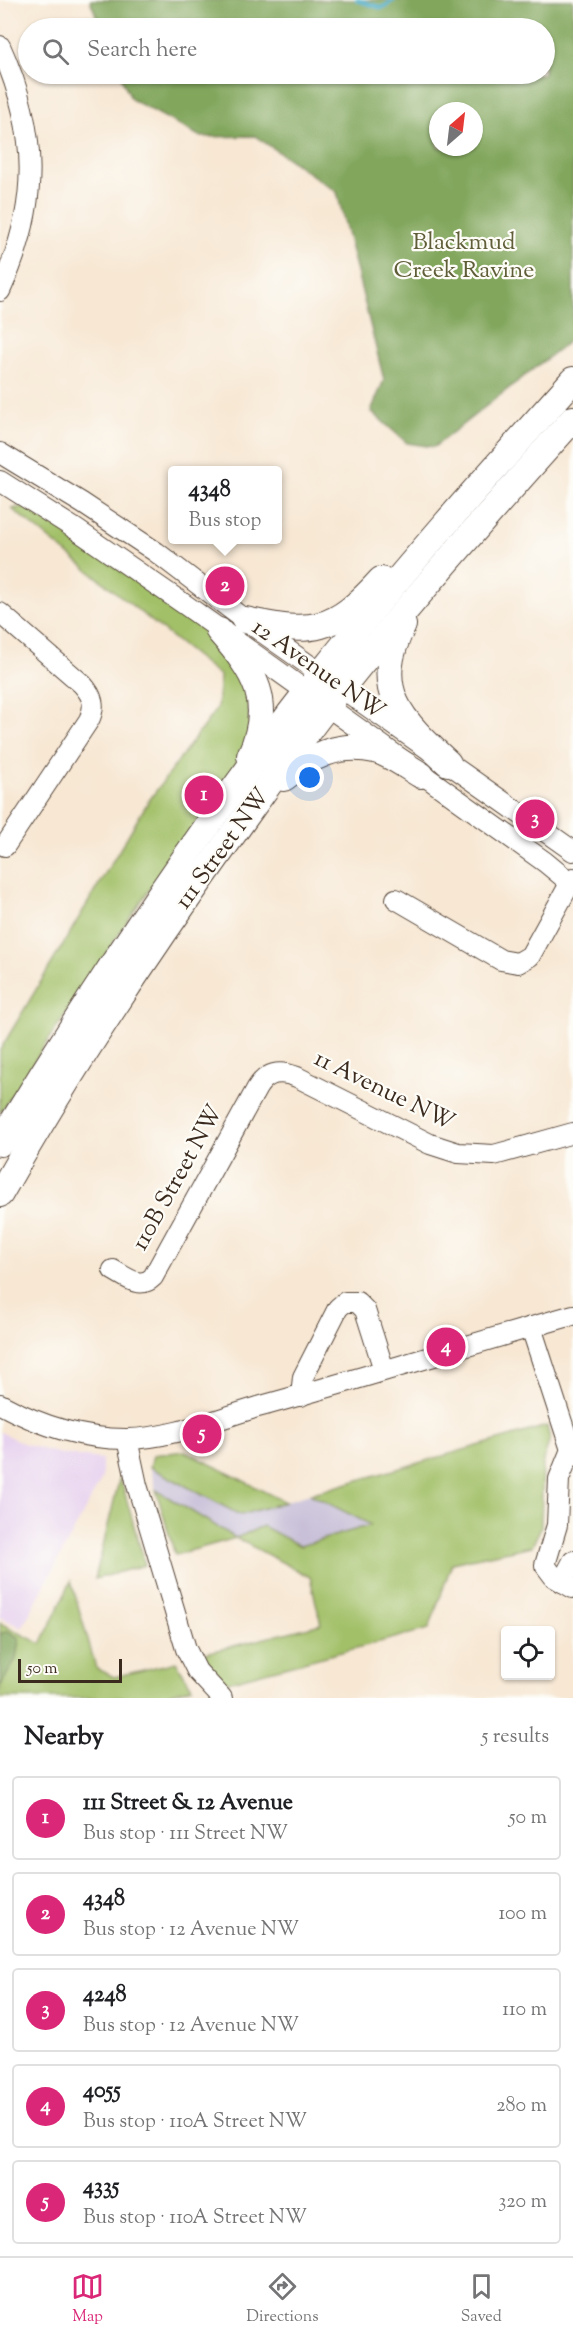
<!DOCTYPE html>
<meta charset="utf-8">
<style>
:root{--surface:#fff;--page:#f2f2f2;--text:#202124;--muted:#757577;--line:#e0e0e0;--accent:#db2777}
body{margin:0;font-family:"Sorts Mill Goudy",serif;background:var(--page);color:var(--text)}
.controls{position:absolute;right:18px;bottom:18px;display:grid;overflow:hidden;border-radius:6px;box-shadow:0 2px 4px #0004}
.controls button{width:54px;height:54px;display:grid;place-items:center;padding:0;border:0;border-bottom:2px solid var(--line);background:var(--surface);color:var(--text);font:30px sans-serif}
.compass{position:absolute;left:429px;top:102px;width:54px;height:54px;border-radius:50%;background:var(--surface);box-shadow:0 2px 4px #0004;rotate:28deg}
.scale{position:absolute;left:18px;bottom:15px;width:104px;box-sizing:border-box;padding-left:6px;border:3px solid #3b2a1e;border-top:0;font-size:16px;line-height:21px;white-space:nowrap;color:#3b2a1e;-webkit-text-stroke:4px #fdfcf7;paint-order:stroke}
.you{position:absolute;left:310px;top:778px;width:21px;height:21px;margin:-15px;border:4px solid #fff;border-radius:50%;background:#1a73e8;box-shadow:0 0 0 9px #1a73e833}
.badge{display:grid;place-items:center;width:39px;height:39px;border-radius:50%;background:var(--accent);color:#fff;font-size:20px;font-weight:700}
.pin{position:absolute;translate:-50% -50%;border:3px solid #fff;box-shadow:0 2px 6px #0006}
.popup{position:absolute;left:168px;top:466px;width:114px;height:78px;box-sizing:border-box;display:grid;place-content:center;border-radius:6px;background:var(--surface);filter:drop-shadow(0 2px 4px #0005);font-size:20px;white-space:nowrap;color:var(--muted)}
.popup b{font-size:22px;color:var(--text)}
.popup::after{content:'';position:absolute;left:50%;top:100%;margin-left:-12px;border:12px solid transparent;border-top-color:var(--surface)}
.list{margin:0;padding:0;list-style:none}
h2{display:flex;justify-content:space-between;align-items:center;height:78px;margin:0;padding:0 24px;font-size:26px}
h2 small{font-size:20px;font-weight:400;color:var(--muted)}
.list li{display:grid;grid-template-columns:39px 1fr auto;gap:18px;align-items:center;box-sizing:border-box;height:84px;margin:0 12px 12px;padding:0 12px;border:2px solid var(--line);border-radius:6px}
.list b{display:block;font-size:22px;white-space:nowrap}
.list p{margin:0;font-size:20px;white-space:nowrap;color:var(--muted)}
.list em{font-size:20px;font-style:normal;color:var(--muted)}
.icon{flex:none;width:33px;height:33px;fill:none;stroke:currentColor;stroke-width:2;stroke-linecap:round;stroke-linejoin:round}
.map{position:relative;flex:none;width:573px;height:1698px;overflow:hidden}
.search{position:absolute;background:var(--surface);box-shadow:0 2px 4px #0004;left:18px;right:18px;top:18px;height:66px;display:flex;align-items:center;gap:15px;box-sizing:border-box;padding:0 21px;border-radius:33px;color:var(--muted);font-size:22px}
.sheet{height:558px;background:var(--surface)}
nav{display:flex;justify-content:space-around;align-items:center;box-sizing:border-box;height:84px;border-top:2px solid var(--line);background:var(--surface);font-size:16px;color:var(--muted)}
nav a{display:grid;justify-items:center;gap:3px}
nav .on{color:var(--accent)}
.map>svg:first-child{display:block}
</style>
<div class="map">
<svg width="573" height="1698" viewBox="0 0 573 1698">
<rect width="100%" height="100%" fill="#fdfcf7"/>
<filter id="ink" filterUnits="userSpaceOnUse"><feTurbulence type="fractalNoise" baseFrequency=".0167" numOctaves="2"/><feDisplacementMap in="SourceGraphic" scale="12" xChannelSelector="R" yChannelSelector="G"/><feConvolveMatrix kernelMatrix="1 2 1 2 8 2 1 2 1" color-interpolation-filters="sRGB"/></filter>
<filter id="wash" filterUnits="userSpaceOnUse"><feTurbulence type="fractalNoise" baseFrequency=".008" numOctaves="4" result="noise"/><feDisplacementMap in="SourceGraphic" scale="24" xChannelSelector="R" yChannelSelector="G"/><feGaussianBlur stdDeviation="1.35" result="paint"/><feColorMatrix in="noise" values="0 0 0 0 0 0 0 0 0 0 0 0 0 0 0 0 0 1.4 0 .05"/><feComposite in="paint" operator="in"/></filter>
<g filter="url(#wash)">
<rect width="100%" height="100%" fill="#f7e7d3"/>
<!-- built -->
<polygon fill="#e7d2ef" points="0,1432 25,1444 45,1450 60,1454 102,1459 102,1478 22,1628 0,1617"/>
<!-- industrial -->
<polygon fill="#c8bfd8" points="150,1467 240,1515 310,1494 371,1525 300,1546 263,1526 236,1538 156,1490"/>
<!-- green -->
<g fill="#a2c067" stroke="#6e7542" stroke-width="1.5">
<polygon points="28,506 197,624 246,673 251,737 229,777 137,907 0,1113 0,1050 148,802 217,708 220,676 12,509"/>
<polygon points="547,1426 550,1439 543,1461 541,1527 532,1546 452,1563 429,1629 224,1683 202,1654 321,1624 310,1577 236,1538 175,1555 156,1490 236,1538 263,1526 300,1546 371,1525 310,1494"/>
<polygon points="185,1451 285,1502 240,1515 150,1467 153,1455"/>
<polygon points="120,1476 145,1565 95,1579"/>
<polygon points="71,1581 96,1668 114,1677 176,1662 192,1687 157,1698 0,1698 0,1623 41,1644"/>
</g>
<!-- forest -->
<g fill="#81a65c" stroke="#5e683d" stroke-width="1.5" fill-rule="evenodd">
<path d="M90 0H573V338L434 447 407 443 371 411 384 380 337 192 255 136 201 137 131 99 120 74H544V28H101ZM438 111H474V147H438Z"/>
<polygon points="8,1631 19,1638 16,1659 0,1687 0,1634"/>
</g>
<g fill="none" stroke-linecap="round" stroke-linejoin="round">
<!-- stream -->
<polyline stroke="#44a8c4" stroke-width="4.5" points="357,0 382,8 394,0"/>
</g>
</g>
<g filter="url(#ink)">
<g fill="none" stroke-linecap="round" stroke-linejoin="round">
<defs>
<g id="minor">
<path d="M0 46C39 132 40 205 0 291"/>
<polyline points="0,453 82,503 156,552 245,620 573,851"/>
<polyline points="0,481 77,530 187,606 545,862 573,885"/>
<path d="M0 613 82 684C93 696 96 706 89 720L5 846"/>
<polyline points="396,899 501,960 518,963 530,956 573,878"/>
<path d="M113 1270C126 1277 140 1290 153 1277L257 1088C267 1072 280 1070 297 1077L430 1144 458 1153 494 1155 573 1133"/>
<polyline points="531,1327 573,1456"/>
<polyline points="301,1396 303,1377 338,1308 345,1302 357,1302 365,1310 384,1370"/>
<path d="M0 1404C39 1425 81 1439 126 1439 169 1439 217 1419 258 1407 364 1378 468 1345 573 1315"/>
<polyline points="127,1439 137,1485 186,1649 197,1671 222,1698"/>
<polyline points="570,1452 559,1479 557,1525 545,1565 554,1577 573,1588"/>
<polyline points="562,1582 573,1561"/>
</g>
<g id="major">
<path d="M245 620C312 635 334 632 381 580"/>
<path d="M403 625C370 690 401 720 448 763"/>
<path d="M219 631C255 672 275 702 250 756"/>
<path d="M284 778C311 756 338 742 375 750 390 754 407 767 421 775"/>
<path d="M0 1143C99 980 205 821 323 671 402 571 488 475 573 380"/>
<path d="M0 1194C68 1073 145 957 226 844 264 791 301 738 342 687 416 595 494 507 573 419"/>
</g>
</defs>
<!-- minor casing -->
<use href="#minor" stroke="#574639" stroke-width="22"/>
<!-- major casing -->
<use href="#major" stroke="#574639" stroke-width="28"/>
<!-- minor -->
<use href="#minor" stroke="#fff" stroke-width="20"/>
<!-- major -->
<use href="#major" stroke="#fff" stroke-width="26"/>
</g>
</g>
<g text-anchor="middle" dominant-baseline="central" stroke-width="4.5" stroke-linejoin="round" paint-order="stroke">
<!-- park labels -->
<g font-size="24" fill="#5f5e38" stroke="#fdfcf7">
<text x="464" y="243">Blackmud<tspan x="464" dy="28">Creek Ravine</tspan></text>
</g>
<!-- street labels -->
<g font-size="24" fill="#3b2a1e" stroke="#fdfcf7">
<text transform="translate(318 670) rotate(35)">12 Avenue NW</text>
<text transform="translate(223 849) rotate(-54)">111 Street NW</text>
<text transform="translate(384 1091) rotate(26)">11 Avenue NW</text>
<text transform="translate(178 1178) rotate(-61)">110B Street NW</text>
</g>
</g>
</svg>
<div class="controls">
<button><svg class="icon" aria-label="locate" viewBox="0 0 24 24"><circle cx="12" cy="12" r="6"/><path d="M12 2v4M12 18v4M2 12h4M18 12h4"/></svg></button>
</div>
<svg class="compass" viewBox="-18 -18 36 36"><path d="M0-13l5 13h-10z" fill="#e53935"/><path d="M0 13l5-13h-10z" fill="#757577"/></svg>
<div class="scale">50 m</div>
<div class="you"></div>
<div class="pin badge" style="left:204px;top:795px">1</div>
<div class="pin badge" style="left:225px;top:586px">2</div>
<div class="popup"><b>4348</b>Bus stop</div>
<div class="pin badge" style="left:535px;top:819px">3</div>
<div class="pin badge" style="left:446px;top:1347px">4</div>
<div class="pin badge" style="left:202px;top:1434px">5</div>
<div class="search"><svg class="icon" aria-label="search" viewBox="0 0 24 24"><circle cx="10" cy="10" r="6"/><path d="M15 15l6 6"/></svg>Search here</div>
</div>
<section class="sheet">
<h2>Nearby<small>5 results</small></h2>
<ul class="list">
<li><span class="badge">1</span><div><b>111 Street &amp; 12 Avenue</b><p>Bus stop · 111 Street NW</p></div><em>50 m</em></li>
<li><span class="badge">2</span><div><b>4348</b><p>Bus stop · 12 Avenue NW</p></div><em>100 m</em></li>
<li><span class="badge">3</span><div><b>4248</b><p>Bus stop · 12 Avenue NW</p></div><em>110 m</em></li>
<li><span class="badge">4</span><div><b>4055</b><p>Bus stop · 110A Street NW</p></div><em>280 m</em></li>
<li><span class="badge">5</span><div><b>4335</b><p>Bus stop · 110A Street NW</p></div><em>320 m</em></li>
</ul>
</section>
<nav>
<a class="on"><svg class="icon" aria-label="map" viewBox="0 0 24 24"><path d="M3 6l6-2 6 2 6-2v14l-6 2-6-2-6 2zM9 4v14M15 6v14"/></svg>Map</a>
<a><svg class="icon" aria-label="directions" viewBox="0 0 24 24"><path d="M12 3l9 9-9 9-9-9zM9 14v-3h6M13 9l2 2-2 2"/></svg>Directions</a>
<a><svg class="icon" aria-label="saved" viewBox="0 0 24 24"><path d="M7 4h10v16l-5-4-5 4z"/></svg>Saved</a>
</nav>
